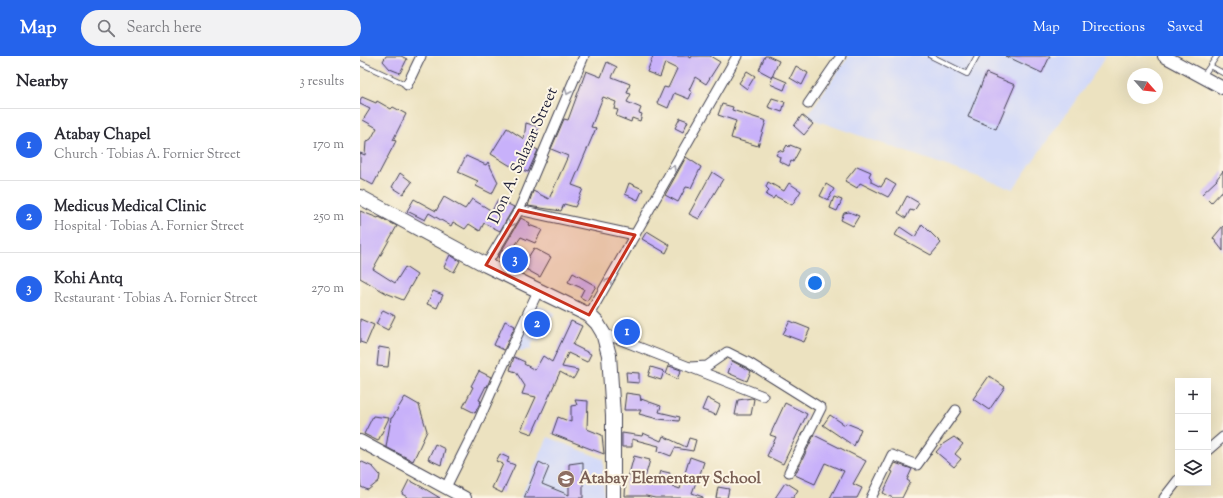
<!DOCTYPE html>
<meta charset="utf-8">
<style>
:root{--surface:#fff;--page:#f2f2f3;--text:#2b2b33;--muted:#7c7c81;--line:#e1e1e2;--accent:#2563eb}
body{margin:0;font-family:"Sorts Mill Goudy",serif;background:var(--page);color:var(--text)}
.controls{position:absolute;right:12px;bottom:12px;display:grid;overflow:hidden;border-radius:0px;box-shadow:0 4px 16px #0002}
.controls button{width:36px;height:36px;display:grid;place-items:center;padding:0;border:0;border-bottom:1px solid var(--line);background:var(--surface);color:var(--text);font:20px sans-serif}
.compass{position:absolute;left:767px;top:12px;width:36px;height:36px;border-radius:50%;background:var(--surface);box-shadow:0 4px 16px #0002;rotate:117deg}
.you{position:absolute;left:455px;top:227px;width:14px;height:14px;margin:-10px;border:3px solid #fff;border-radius:50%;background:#1a73e8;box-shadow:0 0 0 6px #1a73e833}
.badge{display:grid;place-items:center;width:26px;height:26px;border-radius:50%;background:var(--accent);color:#fff;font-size:13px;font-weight:700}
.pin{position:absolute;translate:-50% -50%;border:2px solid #fff;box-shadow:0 1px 4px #0006}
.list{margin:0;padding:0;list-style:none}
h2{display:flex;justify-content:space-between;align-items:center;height:52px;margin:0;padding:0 16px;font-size:17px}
h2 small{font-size:13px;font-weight:400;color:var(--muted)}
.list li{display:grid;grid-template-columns:26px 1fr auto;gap:12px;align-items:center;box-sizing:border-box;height:72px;padding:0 16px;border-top:1px solid var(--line)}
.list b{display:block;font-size:15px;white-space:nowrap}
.list p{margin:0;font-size:13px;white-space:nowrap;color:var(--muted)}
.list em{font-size:13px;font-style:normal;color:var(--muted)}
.icon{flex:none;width:22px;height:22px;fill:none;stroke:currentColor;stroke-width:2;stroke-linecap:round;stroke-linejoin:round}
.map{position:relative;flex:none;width:863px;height:442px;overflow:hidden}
header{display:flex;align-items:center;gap:24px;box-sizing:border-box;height:56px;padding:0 20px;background:var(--accent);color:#fff}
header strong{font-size:19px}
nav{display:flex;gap:22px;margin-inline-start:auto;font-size:14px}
.search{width:280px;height:36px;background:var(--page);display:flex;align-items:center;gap:10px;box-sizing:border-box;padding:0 14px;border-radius:22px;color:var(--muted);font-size:15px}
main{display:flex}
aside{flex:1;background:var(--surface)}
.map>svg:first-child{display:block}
</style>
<header>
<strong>Map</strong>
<div class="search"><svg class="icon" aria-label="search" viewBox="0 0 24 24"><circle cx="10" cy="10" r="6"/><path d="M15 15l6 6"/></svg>Search here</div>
<nav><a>Map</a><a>Directions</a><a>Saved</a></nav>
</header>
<main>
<aside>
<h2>Nearby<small>3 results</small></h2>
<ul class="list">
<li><span class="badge">1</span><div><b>Atabay Chapel</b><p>Church · Tobias A. Fornier Street</p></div><em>170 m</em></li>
<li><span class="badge">2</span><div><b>Medicus Medical Clinic</b><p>Hospital · Tobias A. Fornier Street</p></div><em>250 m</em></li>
<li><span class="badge">3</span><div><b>Kohi Antq</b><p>Restaurant · Tobias A. Fornier Street</p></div><em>270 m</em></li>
</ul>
</aside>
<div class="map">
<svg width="863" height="442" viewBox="0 0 863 442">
<rect width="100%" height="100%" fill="#fcf5e5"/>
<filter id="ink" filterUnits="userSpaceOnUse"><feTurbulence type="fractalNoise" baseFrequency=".025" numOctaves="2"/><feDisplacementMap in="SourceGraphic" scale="8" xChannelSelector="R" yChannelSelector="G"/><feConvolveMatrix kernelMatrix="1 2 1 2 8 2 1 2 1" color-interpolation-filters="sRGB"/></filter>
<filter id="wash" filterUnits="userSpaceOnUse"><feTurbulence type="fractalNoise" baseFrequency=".012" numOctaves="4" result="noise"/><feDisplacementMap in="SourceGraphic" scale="16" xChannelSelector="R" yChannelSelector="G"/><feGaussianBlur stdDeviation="0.9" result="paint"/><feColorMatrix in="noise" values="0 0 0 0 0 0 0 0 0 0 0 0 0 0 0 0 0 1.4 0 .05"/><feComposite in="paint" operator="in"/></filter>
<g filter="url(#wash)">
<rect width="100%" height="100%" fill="#ece2c0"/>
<!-- built -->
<g fill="#d2d9f9">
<polygon points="489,0 747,0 653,133 446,61"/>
<polygon points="175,248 195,257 179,285 167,281 178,286 173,285 171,293 161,295 154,292"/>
<polygon points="188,381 243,403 244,442 160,442"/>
</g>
<g id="blocks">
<!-- building -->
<g fill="#c8b1fa">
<polygon points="26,0 41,0 47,3 40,17 30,13 23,5"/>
<polygon points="293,0 328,0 331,2 332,0 350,0 360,6 346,28 335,21 329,34 332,36 329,43 314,37 308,52 297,47 304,31 308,32 317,13 305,7 300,21 287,16"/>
<polygon points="405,0 408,0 419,5 412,21 399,14"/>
<polygon points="646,0 690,0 682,17"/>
<polygon points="247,6 257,11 252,21 270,28 267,37 271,38 267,46 281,52 279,57 282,58 280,65 272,62 271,66 256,60 258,54 254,53 256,46 243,41 231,71 236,72 212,129 223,133 215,151 204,148 201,155 168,150 173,135 189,143 208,100 191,93 204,63 208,64 226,15 241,21"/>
<polygon points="436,10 448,17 442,29 430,22"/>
<polygon points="387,15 395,20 387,33 379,27"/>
<polygon points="626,17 655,29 636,73 608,61"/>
<polygon points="413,20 427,26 424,34 410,28"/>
<polygon points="2,41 16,47 17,45 31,53 33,51 46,58 33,84 36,85 13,129 0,122 0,97 5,99 6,86 11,83 17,72 3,64 10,53 0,48 0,44"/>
<polygon points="412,42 425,46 422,56 408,51"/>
<polygon points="362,48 373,51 372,54 406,65 398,90 371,82 376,65 358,59"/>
<polygon points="442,59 453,68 444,79 434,70"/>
<polygon points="320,62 328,65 323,76 315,72"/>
<polygon points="166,67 179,71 172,91 178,94 168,116 149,109 131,98 147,72 164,83"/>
<polygon points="427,89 429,91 430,89 440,93 433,106 431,105 429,110 419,105 420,101 416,99 419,94 423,96"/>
<polygon points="106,100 126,109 128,106 138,126 132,138 116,130 118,125 98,116"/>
<polygon points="326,101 341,111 331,132 326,131 318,146 305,139"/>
<polygon points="497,110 511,116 509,120 511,122 511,126 521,131 526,123 536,129 528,141 500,127 497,132 485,125"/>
<polygon points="863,115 863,134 851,147 842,138 857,124 856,124"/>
<polygon points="352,116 363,123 339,163 329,158"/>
<polygon points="40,117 52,126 43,138 32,131"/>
<polygon points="408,126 424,135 429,127 441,135 432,149 415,140 413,143 406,139 409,134 406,131"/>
<polygon points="269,127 283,133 278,144 265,138"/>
<polygon points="466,128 474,133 468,144 460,140"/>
<polygon points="547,140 559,147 554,155 550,154 546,162 538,157"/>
<polygon points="84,141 105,153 112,143 132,155 138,143 154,151 140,175 124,167 120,175 109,168 105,173 93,166 91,170 69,157 65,164 47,155 54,143 76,155"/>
<polygon points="474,141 482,144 477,155 470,152"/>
<polygon points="0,155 18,162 19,161 37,170 13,213 35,227 45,211 57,219 43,244 26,237 0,222"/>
<polygon points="489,156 499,160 493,170 481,164 484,157"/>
<polygon points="161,162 170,167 169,169 182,174 175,187 161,181 154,191 146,206 138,201"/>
<polygon points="562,168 581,187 571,199 535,179 540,171 555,181"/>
<polygon points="863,170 863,195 853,182"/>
<polygon points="287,175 310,189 306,197 282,183"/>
<polygon points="174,192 191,201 180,221 162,211"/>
<polygon points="90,199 100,205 94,216 84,211"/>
<polygon points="213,217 236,230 227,245 220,241 224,233 208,226"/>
<polygon points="73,235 83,239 77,252 67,248"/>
<polygon points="23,254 35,260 28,274 16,268"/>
<polygon points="0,263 14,269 6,288 0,286"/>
<polygon points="145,265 155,270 144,294 134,289"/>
<polygon points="211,265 222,270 213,289 231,298 227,306 208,297 202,311 218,314 215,320 213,323 200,316 172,378 161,374 176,341 162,338 165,330 156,316 150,314 154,301 165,306 164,308 175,314 183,300 192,306"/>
<polygon points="430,265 450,273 444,286 423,278"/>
<polygon points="260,269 266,270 274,273 277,280 274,283 259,277"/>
<polygon points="19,291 30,293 28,311 17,310"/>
<polygon points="372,305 391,315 387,325 368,317"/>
<polygon points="309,310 321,314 317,323 306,318"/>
<polygon points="291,311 304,315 301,324 288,320"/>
<polygon points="119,315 131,321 127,331 126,330 119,344 121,345 115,357 103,351 113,331 111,330"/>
<polygon points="266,316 279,317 279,327 267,326"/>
<polygon points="629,320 645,331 629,354 613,343"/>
<polygon points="266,337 280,339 281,345 281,343 301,350 299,356 320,361 319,365 298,363 279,358 281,354 264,354"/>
<polygon points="45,341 59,349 67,375 53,405 26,391 31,362 32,362"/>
<polygon points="347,342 360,349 356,359 342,354"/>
<polygon points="392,342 394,343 391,359 375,359 378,344"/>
<polygon points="215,344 228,345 227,373 242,379 244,398 192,378 198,361 211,366 211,350 217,349"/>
<polygon points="425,347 447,358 423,408 407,400 416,381 410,379"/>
<polygon points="470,359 485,369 486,367 501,373 494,390 463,369"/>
<polygon points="13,360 29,362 18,385 4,378"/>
<polygon points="262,377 282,380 283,377 301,385 303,380 326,391 329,382 336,384 333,395 315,392 311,400 298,395 299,390 272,383 272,391 262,391"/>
<polygon points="454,379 506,405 493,428 502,432 497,442 470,442 484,415 465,407 455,428 435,419"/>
<polygon points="594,381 603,388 595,398 601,403 594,411 576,396 583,388"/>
<polygon points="75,388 85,393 81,409 68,403"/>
<polygon points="140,398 149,402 147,406 155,409 142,437 132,432 143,408 136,405"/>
<polygon points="274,400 290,404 284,425 297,428 301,415 310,417 309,429 320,433 330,401 344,406 340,418 339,418 332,437 343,441 343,442 295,442 286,440 265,440 266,422 268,422"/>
<polygon points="0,405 13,411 20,419 19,425 8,434 1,431 0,424"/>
<polygon points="179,406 189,411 182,428 209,439 209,408 223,406 223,442 164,442"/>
<polygon points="535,407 552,413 547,424 550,426 542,442 533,442 523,437 533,416 531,415"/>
<polygon points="49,424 62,431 80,442 49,442 42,438"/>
<polygon points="425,427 427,427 438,434 433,442 415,442"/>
<polygon points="358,431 369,433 367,442 356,442"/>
</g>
</g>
</g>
<g filter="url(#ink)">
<use href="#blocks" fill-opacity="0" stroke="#403f4f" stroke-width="1"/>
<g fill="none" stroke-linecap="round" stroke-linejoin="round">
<defs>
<g id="service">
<polyline points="571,0 607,18 617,0"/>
<polyline points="0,7 47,29"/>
<polyline points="850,10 863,17"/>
<polyline points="843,20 857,0"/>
</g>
<g id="minor">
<polyline points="47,29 61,0"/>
<polyline points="448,48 481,0"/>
<polyline points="159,154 275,179"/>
<polyline points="126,209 159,154 224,0"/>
<polyline points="229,259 377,0"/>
<polyline points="243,277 403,340"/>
<polyline points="330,311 347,310 367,296 389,307 461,352 429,416"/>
<polyline points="848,394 863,381"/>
<polyline points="86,431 115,373 138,321 178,235"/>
<polyline points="511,442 532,399 557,409 596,354"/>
<polyline points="804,442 818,424"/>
</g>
<g id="secondary">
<polyline points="804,0 863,32"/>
<polyline points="0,385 105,442"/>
</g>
<polyline id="primary" points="0,141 126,209 229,259 237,267 243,277 249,299 253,360 253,442"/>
</defs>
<!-- service casing -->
<use href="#service" stroke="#403f4f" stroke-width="6"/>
<!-- minor casing -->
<use href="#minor" stroke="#403f4f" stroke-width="11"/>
<!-- secondary casing -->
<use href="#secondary" stroke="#403f4f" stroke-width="14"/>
<!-- primary casing -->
<use href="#primary" stroke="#403f4f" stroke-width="16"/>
<!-- service -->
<use href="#service" stroke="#fff" stroke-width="4.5"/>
<!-- minor -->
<use href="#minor" stroke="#fff" stroke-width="9"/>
<!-- secondary -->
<use href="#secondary" stroke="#fff" stroke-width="12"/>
<!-- primary -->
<use href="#primary" stroke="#fff" stroke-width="14"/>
</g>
<!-- one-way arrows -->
<defs><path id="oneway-chevron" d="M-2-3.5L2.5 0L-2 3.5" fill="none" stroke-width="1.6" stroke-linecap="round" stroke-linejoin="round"/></defs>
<g stroke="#9c9ca7">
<use href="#oneway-chevron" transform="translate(208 36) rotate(113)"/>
<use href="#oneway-chevron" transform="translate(313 112) rotate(-60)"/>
<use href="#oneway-chevron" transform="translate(151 168) rotate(119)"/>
<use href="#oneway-chevron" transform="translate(249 225) rotate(-60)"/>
</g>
</g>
<!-- marked area -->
<path fill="#c8321e" fill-opacity="0.2" stroke="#c8321e" stroke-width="3" stroke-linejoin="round" d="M159 154 275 179 229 259 126 209Z"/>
<!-- icons -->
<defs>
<symbol id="school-disc" viewBox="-11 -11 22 22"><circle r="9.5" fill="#8d6e63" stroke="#fcf5e5"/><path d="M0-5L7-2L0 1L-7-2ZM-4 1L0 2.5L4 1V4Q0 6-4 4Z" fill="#fff"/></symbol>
</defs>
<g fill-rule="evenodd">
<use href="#school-disc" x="196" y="413" width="20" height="20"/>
</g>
<g text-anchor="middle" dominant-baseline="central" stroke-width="4" stroke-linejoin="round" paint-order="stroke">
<!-- street labels -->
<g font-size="16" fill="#22223b" stroke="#fcf5e5">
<text transform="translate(164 100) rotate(-66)">Don A. Salazar Street</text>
</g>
<!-- education labels -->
<g font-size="16" font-weight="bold" fill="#785e54" stroke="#fcf5e5" text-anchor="start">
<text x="219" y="423">Atabay Elementary School</text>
</g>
</g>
</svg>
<div class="controls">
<button>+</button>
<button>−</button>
<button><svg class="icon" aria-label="layers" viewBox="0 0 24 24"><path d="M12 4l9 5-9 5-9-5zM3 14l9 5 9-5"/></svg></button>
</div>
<svg class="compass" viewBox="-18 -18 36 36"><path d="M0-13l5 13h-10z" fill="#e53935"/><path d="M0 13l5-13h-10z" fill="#7c7c81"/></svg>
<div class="you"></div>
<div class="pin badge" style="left:267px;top:276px">1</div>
<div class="pin badge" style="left:177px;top:268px">2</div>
<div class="pin badge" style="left:155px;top:204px">3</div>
</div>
</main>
